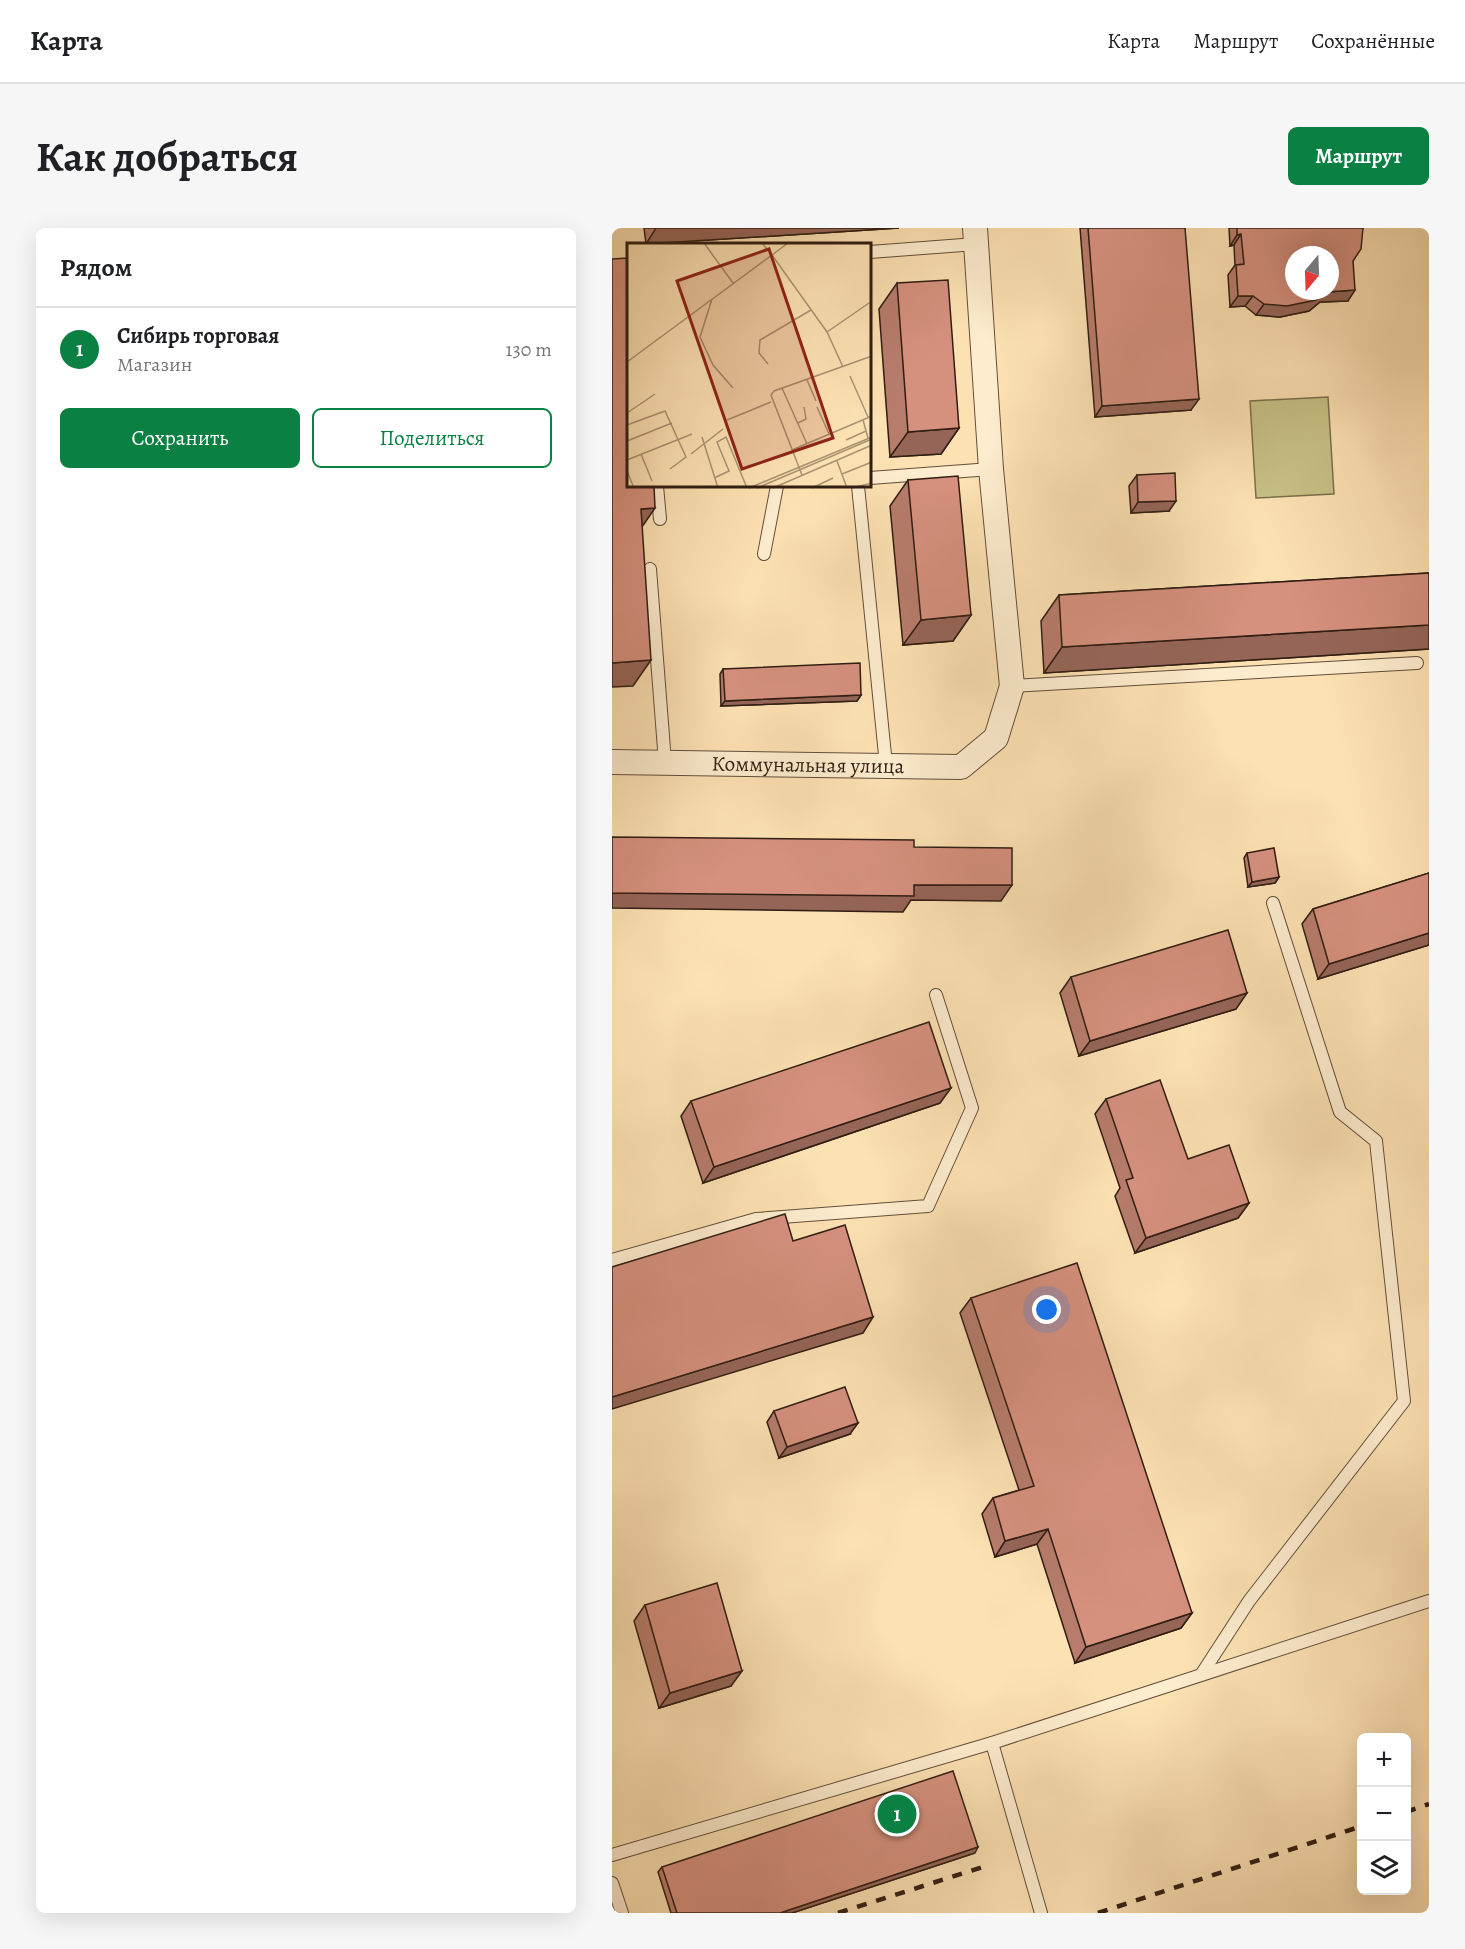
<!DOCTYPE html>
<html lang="ru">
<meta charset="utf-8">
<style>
:root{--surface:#fff;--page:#f6f6f6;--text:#202124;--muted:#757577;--line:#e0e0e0;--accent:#0b8043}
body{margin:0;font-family:Alegreya,serif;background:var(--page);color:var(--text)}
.controls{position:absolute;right:18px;bottom:18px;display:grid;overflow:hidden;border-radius:9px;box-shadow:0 6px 24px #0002}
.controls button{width:54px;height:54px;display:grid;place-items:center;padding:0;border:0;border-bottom:2px solid var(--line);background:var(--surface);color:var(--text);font:30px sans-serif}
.compass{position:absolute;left:673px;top:18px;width:54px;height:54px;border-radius:50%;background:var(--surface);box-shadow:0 6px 24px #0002;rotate:199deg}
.you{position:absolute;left:435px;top:1082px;width:21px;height:21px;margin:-15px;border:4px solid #fff;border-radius:50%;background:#1a73e8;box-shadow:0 0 0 9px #1a73e833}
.badge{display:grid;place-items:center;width:39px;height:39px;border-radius:50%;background:var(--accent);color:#fff;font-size:20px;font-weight:700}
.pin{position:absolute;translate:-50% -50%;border:3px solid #fff;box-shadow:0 2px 6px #0006}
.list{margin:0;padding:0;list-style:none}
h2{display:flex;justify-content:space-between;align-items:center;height:78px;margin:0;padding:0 24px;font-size:26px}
h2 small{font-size:20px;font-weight:400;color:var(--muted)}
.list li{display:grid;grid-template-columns:39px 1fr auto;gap:18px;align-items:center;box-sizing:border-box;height:84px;padding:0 24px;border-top:2px solid var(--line)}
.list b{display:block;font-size:22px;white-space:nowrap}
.list p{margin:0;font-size:20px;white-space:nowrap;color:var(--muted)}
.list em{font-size:20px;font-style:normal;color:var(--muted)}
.actions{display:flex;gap:12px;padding:18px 24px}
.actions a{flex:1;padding:14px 0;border:2px solid var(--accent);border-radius:9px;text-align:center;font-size:21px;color:var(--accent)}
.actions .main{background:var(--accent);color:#fff}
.icon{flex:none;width:33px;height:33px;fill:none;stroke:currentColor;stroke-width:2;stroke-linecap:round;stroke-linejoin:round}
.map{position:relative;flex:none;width:817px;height:1685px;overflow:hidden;border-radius:9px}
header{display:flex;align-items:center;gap:36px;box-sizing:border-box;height:84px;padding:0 30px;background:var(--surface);border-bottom:2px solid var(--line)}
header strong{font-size:28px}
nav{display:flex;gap:33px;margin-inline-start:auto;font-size:21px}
.intro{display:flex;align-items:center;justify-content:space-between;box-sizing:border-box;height:144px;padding:0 36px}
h1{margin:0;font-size:42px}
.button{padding:15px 27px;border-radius:9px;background:var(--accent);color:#fff;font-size:21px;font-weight:700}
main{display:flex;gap:36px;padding:0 36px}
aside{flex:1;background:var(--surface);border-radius:9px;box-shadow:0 6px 24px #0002}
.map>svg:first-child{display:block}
</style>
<header>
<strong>Карта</strong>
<nav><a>Карта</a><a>Маршрут</a><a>Сохранённые</a></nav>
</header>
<div class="intro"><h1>Как добраться</h1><a class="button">Маршрут</a></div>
<main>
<aside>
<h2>Рядом<small></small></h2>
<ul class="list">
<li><span class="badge">1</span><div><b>Сибирь торговая</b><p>Магазин</p></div><em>130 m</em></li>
</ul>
<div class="actions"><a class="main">Сохранить</a><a>Поделиться</a></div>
</aside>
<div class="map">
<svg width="817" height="1685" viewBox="0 0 817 1685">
<rect width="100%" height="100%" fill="#fce1b3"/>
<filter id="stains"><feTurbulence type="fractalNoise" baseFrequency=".00333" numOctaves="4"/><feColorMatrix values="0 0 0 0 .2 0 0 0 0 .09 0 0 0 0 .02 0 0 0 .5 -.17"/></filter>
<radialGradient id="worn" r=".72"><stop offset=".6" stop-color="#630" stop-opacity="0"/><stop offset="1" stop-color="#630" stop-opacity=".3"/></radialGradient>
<!-- green -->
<polygon fill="#c7c187" stroke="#7c6f4c" stroke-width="1.5" points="716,169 722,266 644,270 638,173"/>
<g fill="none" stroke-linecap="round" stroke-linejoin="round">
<defs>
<g id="lane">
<polyline points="258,24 364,16"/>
<polyline points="258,250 379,241"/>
<polyline points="45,258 48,291"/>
<polyline points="246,258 274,537"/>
<polyline points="152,326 165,258"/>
<polyline points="38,341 53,534"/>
<polyline points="400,458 805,435"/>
<polyline points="0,1032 144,991 316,978 360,880 324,767"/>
<polyline points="589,1447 637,1373 792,1173 764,913 728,884 661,675"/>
<polyline points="380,1515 429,1685"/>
<polyline points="0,1627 380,1515 817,1373"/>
<polyline points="0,1655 10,1685"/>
</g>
<g id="street">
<path id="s1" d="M0 534 349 539 384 510 400 458 379 241 363 0"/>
</g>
</defs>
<!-- lane casing -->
<use href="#lane" stroke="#634e3a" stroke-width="14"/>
<!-- street casing -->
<use href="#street" stroke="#634e3a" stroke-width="26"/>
<!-- lane -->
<use href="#lane" stroke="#fdecce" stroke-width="12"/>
<!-- street -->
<use href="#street" stroke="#fdecce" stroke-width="24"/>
<!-- rail -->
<g stroke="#301d12" stroke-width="4.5" stroke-dasharray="10 10" stroke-linecap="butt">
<polyline points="794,1584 817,1576"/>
<polyline points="226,1685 374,1638"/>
<polyline points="486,1685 750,1598"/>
</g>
</g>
<!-- wall -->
<g fill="#b77c6c" stroke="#301d12" stroke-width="1.5">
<polygon points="32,0 287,0 34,16"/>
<polygon points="468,0 573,0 579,182 483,189"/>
<polygon points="617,0 751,0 741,33 736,73 708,74 697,83 668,89 644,87 633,78 618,79 616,47 623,37 622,17 618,18"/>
<polygon points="285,55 347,200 329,226 278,229 267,81"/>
<polygon points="525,247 557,283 519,285 517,258"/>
<polygon points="296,252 359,387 341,413 291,417 278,278"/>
<polygon points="817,345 817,421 432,445 429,393 447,367"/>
<polygon points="111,441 249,467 245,473 109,478 108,446"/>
<polygon points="635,625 667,649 663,655 636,659 632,630"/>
<polygon points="817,645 817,717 706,751 690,696 701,681"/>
<polygon points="459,749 624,781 467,828 448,765"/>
<polygon points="494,871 576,931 637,975 626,990 523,1025 503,968 508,960 483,886"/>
<polygon points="79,873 328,875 91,955 69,888"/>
<polygon points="359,1070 580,1385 569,1400 463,1435 425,1316 383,1329 370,1286 381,1270 407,1262 348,1085"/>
<polygon points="162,1183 238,1206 167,1230 155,1194"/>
<polygon points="33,1377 119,1458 47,1480 22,1393"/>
<polygon points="363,1625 180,1685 59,1685 46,1644 50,1639"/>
</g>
<!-- shaded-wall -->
<g fill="#956558" stroke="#301d12" stroke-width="1.5">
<polygon points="44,0 287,0 34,16"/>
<polygon points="629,6 622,17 618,18 625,7"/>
<polygon points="743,62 736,73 708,74 697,83 668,89 644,87 652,76 715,64"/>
<polygon points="626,68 641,68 633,78 618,79"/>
<polygon points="587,171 579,182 483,189 490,178"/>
<polygon points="347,200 329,226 278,229 296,204"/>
<polygon points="564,273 557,283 519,285 526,274"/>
<polygon points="43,280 25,306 29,281"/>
<polygon points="359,387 341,413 291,417 309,392"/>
<polygon points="817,397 817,421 432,445 450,419"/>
<polygon points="39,432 21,458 0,459 0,435"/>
<polygon points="249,467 245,473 109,478 113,473"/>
<polygon points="667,649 663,655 636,659 640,654"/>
<polygon points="302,657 400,657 389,673 299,672 291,684 0,680 0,665"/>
<polygon points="817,705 817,717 706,751 717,736"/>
<polygon points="635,765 624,781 467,828 478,813"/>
<polygon points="339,860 328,875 91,955 102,939"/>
<polygon points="637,975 626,990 523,1025 534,1010"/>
<polygon points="261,1089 251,1105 0,1181 0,1169"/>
<polygon points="246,1195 238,1206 167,1230 175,1219"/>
<polygon points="436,1301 425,1316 383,1329 393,1313"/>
<polygon points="580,1385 569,1400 463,1435 474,1419"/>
<polygon points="130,1443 119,1458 47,1480 58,1465"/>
<polygon points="366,1619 363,1625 180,1685 168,1685"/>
</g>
<!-- building -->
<g fill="#d5907e" stroke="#301d12" stroke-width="1.5" fill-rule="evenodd">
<polygon points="476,0 573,0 587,171 490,178"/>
<path d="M625 0H751L749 21 741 33 743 62 715 64 704 72 675 78 652 76 641 68H626L624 37 632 36 629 6 625 7ZM682 27H718V63H682Z"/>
<polygon points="16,30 16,258 42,258 43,280 29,281 39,432 0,435 0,31"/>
<polygon points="336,52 347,200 296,204 285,55"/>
<polygon points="563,245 564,273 526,274 525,247"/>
<polygon points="346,248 359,387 309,392 296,252"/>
<polygon points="817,345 817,397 450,419 447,367"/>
<polygon points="248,435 249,467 113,473 111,441"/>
<polygon points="0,609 302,612 302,619 400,620 400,657 302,657 302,668 0,665"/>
<polygon points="662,620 667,649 640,654 635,625"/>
<polygon points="817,645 817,705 717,736 701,681"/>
<polygon points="616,702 635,765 478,813 459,749"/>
<polygon points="317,794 339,860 102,939 79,873"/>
<polygon points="548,852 576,931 617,917 637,975 534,1010 514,952 521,950 494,871"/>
<polygon points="173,986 181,1013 233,997 261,1089 0,1169 0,1039"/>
<polygon points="465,1035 580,1385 474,1419 436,1301 393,1313 381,1270 422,1258 359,1070"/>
<polygon points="233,1159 246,1195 175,1219 162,1183"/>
<polygon points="105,1355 130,1443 58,1465 33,1377"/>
<polygon points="341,1543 366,1619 168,1685 65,1685 50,1639"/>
</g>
<g text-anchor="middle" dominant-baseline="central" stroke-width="5" stroke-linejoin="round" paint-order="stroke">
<!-- street labels -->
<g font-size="21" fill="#301d12" stroke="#fdecce">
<text stroke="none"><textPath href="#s1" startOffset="196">Коммунальная улица</textPath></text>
</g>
</g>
<!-- overview -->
<g transform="translate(15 15)">
<rect width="244" height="244" fill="#fce1b3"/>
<path fill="none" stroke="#aa9373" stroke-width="1.5" d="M77 0 106 40M135 0 145 12 161 0M85 56 73 94 86 122 106 145M200 89 245 58M0 119 145 12 200 89 216 124M141 121 132 110 133 97 184 67M223 133 241 174M180 137 189 158M155 145 180 201M190 164 202 191M0 170 28 151M100 177 144 159M236 177 241 195M171 180 179 176 177 164M0 182 38 168 59 214 43 226M75 194 91 245M219 197 239 188M0 198 45 180M165 207 245 173M14 211 25 238M64 211 96 186M0 217 65 191M210 218 220 245M0 228 7 245M215 231 245 219M175 232 144 152 147 148 245 113M87 235 102 228 90 199 99 194 120 245M122 245 245 194M130 245 245 196M146 245 245 202M185 245 206 235M225 245 245 240"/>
<path fill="#8f2418" fill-opacity="0.15" stroke="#8f2418" stroke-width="3" d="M142 6 206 195 115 226 50 38Z"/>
<rect width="244" height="244" fill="none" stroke="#301d12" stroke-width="3"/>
</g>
<rect width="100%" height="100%" filter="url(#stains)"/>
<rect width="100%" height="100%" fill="url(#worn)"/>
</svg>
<div class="controls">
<button>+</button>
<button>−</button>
<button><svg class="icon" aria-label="layers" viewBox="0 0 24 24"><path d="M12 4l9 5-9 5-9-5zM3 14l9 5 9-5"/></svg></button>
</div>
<svg class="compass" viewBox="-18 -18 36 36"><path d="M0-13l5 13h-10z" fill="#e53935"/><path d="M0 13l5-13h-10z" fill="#757577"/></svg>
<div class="you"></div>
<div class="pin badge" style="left:285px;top:1586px">1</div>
</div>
</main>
